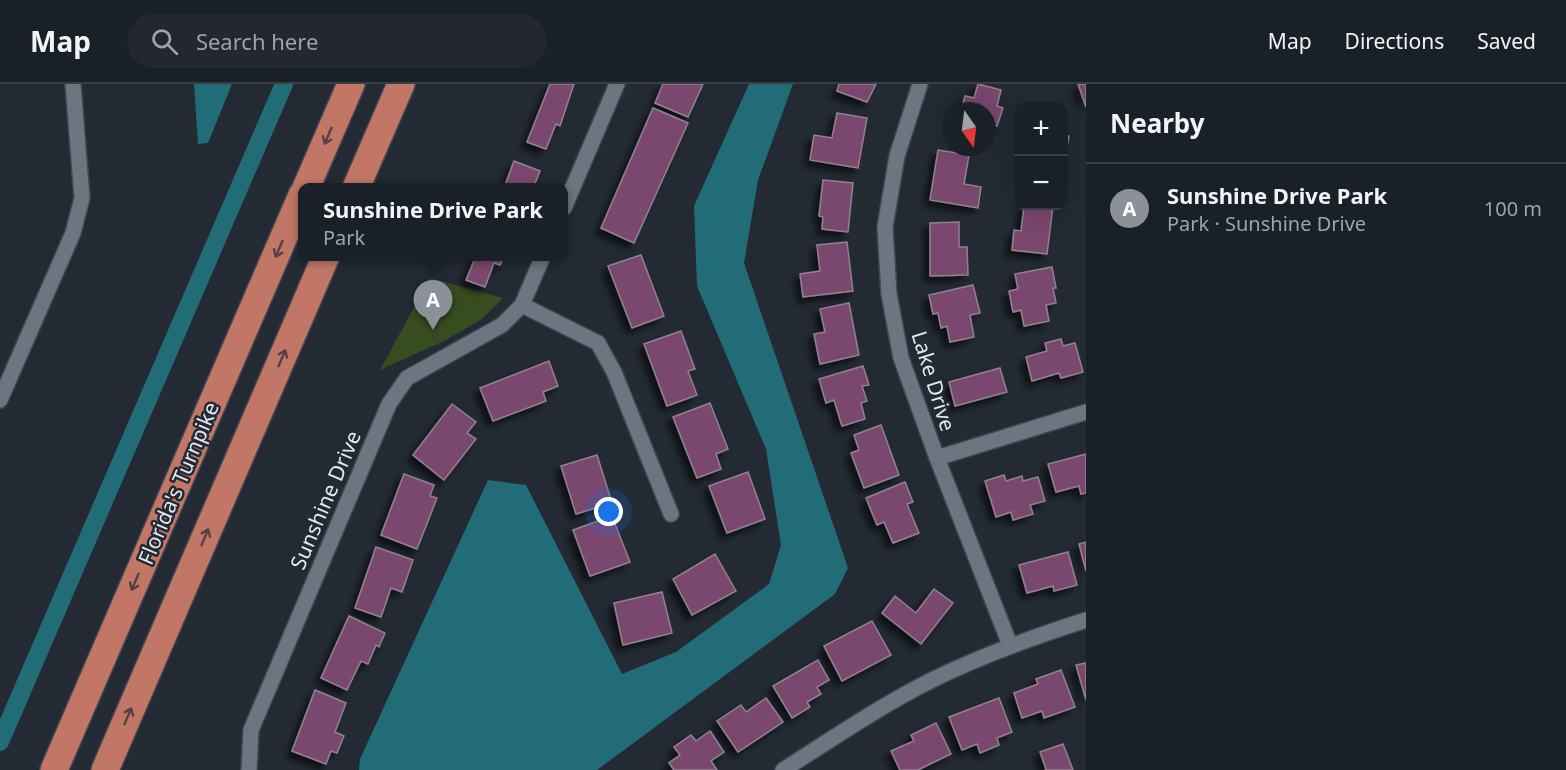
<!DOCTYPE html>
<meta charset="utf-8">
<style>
:root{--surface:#1a2027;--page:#23282f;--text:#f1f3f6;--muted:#9fa3a7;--line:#383e44;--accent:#8c9099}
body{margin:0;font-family:"Noto Sans",sans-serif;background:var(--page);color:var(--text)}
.controls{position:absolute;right:18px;top:18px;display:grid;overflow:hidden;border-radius:12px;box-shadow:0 6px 24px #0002}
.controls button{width:54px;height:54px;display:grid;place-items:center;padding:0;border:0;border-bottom:2px solid var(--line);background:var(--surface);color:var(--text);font:30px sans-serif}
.compass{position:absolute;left:942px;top:18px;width:54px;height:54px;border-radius:50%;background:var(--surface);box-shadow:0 6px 24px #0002;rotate:166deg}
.you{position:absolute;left:609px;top:428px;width:21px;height:21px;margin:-15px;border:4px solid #fff;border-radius:50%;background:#1a73e8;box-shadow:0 0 0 9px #1a73e833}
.badge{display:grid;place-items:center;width:39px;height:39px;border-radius:50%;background:var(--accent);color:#fff;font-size:20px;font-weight:700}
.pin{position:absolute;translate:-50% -50px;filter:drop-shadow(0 2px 3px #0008)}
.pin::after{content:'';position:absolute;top:32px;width:21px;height:18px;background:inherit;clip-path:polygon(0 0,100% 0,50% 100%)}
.popup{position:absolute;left:298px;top:99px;width:270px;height:78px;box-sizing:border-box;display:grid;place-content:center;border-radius:12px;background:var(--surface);filter:drop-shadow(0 2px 4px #0005);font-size:20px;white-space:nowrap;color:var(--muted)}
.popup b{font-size:22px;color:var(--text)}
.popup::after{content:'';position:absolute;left:50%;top:100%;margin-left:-12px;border:12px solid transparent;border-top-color:var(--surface)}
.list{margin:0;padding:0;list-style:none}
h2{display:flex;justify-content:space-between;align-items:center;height:78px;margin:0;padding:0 24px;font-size:26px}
h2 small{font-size:20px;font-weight:400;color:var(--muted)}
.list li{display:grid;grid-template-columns:39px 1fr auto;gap:18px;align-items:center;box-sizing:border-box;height:90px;padding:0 24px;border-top:2px solid var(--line)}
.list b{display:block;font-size:22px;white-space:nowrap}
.list p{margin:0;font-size:20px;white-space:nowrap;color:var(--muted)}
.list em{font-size:20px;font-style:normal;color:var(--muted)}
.icon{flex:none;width:33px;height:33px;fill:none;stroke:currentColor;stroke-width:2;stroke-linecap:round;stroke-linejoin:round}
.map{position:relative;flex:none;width:1086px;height:686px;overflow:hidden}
header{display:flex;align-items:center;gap:36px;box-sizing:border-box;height:84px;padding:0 30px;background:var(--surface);border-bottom:2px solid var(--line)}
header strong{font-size:28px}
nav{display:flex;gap:33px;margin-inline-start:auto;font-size:21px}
.search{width:420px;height:54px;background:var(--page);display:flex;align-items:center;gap:15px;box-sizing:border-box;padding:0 21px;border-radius:33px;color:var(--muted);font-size:22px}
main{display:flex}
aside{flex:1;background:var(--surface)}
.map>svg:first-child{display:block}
</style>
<header>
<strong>Map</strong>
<div class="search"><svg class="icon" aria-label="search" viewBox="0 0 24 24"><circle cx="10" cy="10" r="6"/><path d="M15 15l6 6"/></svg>Search here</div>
<nav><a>Map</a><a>Directions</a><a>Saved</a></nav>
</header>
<main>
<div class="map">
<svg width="1086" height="686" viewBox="0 0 1086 686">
<defs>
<filter id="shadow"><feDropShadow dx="-5.5" dy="5.5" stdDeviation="3" flood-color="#0009"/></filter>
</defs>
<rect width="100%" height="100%" fill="#232a34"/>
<!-- green -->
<polygon fill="#374d20" points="430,194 503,214 482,235 444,257 380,286"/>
<!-- water -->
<g fill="#226c78">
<polygon points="194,0 232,0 208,59 198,60"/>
<polygon points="749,0 793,0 758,96 744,179 848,484 835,510 597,686 359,686 360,675 488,396 526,401 622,590 676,568 769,500 781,461 766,365 697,202 694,122"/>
</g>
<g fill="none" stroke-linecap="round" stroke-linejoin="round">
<!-- canal -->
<polyline stroke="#226c78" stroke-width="18" points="0,658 284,0"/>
</g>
<!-- building -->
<g fill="#7a466e" stroke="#90838c" stroke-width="1.5" filter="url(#shadow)">
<polygon points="550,0 574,0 560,42 556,40 546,65 527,58"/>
<polygon points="663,0 703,0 688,33 655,19"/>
<polygon points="839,0 876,0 867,18 837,7"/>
<polygon points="978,0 1001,6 997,22 1003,24 997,42 987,39 987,41 987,27 953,27 954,24 961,26 965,12 974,14"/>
<polygon points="1078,0 1086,0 1086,23"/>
<polygon points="653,24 688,39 634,159 601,144"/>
<polygon points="837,29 867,34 858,84 810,76 814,51 832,54"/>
<polygon points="1064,51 1069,52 1064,80"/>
<polygon points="938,66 969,71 964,100 981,103 978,124 930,116"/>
<polygon points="514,77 540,87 533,104 504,104"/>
<polygon points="823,96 853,99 848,148 822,145 823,133 819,132"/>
<polygon points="1024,122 1053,122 1047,170 1012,166 1014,146 1021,147"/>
<polygon points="959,138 959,163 967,163 968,191 930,192 930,139"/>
<polygon points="847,158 853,207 803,213 800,190 820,187 817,161"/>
<polygon points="641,171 664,232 632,244 608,182"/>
<polygon points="476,172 504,172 500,181 494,179 485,203 466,196"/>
<polygon points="1052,183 1056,204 1053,204 1056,219 1046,221 1049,237 1024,242 1021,226 1013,228 1009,207 1018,205 1015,190"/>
<polygon points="973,201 980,229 970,231 974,253 950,258 947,242 941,244 938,229 933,230 929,211"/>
<polygon points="849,219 859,271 820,280 814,250 825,248 820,225"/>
<polygon points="681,247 695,285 688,287 697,311 667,322 644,260"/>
<polygon points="1061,255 1063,262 1075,259 1083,288 1061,294 1059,289 1032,297 1026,273 1047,267 1045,259"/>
<polygon points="549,277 558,302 543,308 546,317 493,337 480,304"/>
<polygon points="863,282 869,301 862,302 867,317 861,319 865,335 842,342 834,316 826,319 819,295"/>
<polygon points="1000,284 1007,308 955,322 949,298"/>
<polygon points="710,319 728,365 716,370 721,385 697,394 673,333"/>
<polygon points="452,320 476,338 467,349 476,355 444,396 413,371"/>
<polygon points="881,341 899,391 864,404 851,369 859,366 854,351"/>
<polygon points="1086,370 1086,409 1081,410 1079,402 1056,408 1048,380"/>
<polygon points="597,371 612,419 576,430 561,382"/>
<polygon points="748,388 765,435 727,449 709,402"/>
<polygon points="404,390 434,401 430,412 437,414 417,465 381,451"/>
<polygon points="1004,391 1006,397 1022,392 1023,397 1038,393 1045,417 1030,421 1033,430 1013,436 1011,428 996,433 985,397"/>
<polygon points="905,398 913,418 907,420 919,449 893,459 884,438 877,441 866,414"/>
<polygon points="612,432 630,478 590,492 573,446"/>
<polygon points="1086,458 1086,487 1079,460"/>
<polygon points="376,463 413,476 402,508 391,504 381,533 355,524"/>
<polygon points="1068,468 1077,501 1054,507 1053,502 1027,509 1019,481"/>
<polygon points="715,470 736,507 692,531 673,495"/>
<polygon points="934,505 953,519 921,560 882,529 895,512 916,529"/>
<polygon points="662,508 672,549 623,561 614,519"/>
<polygon points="349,532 385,549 379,563 376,561 368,580 361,577 347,606 321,594"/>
<polygon points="872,537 891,571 842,597 824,562"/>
<polygon points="818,576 829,596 817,603 821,610 807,618 810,623 792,634 773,602"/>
<polygon points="1086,579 1086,616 1076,581"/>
<polygon points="1061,586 1075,623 1044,634 1042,627 1022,634 1014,609 1038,600 1036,595"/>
<polygon points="315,606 346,619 335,648 344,652 337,669 331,667 326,680 292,667"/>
<polygon points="766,614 783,638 738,668 717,637 741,621 746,628"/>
<polygon points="999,614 1012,648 997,654 999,661 980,669 977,660 962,666 949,633"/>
<polygon points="936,639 951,670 918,686 900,686 891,667 914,657 911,651"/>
<polygon points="710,647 724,668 711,677 717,686 674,686 669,679 680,671 674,663 691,651 696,657"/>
<polygon points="1063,660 1073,686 1045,686 1046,685 1040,668"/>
</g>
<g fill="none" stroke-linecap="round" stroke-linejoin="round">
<defs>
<g id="street">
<polyline points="920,0 897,72 885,143 889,210 901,274 937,374 1010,561"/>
<polyline points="564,124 617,0"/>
<polyline points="522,221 598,259 614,288 671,430"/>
<polyline points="0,316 73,149 82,114 73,0"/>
<polyline points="937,374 1086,328"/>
<polyline points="249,686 251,646 389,320 407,294 502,241 522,221 543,172"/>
<path d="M783 686C832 655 880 622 932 596 982 571 1033 553 1086 536"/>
</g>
<g id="highway">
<polyline points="306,104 351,0"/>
<polyline points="356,104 401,0"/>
<polyline points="54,686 302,111"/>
<polyline points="105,686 326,172"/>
</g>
</defs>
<!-- street casing -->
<use href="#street" stroke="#40464e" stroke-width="18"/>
<!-- highway casing -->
<use href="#highway" stroke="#40464e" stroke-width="30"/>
<!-- street -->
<use href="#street" stroke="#6c7580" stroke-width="15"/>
<!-- highway -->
<use href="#highway" stroke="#c27766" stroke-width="27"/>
</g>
<!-- one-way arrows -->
<defs><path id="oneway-shaft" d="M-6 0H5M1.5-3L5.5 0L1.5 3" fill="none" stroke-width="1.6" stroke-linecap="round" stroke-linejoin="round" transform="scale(1.5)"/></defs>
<g stroke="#534143">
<use href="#oneway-shaft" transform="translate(328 52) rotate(113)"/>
<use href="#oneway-shaft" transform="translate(279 165) rotate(113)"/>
<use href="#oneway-shaft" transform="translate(282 274) rotate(-67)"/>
<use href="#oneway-shaft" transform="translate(205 453) rotate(-67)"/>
<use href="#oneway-shaft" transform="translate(135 498) rotate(113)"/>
<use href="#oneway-shaft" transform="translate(128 632) rotate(-67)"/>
</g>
<g text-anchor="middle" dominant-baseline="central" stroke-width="5" stroke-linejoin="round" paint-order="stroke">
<!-- street labels -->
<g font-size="21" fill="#e3e7ee" stroke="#232a34">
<text transform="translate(934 297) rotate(73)">Lake Drive</text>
<text transform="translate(178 399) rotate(-67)">Florida's Turnpike</text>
<text transform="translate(325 416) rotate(-67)">Sunshine Drive</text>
</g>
</g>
</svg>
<div class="controls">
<button>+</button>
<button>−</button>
</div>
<svg class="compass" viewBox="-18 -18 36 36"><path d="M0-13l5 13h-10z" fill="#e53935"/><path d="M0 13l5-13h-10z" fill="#9fa3a7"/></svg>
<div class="you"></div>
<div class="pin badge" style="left:433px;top:246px">A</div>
<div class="popup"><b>Sunshine Drive Park</b>Park</div>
</div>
<aside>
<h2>Nearby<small></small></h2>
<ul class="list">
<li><span class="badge">A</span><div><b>Sunshine Drive Park</b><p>Park · Sunshine Drive</p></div><em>100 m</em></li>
</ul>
</aside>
</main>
